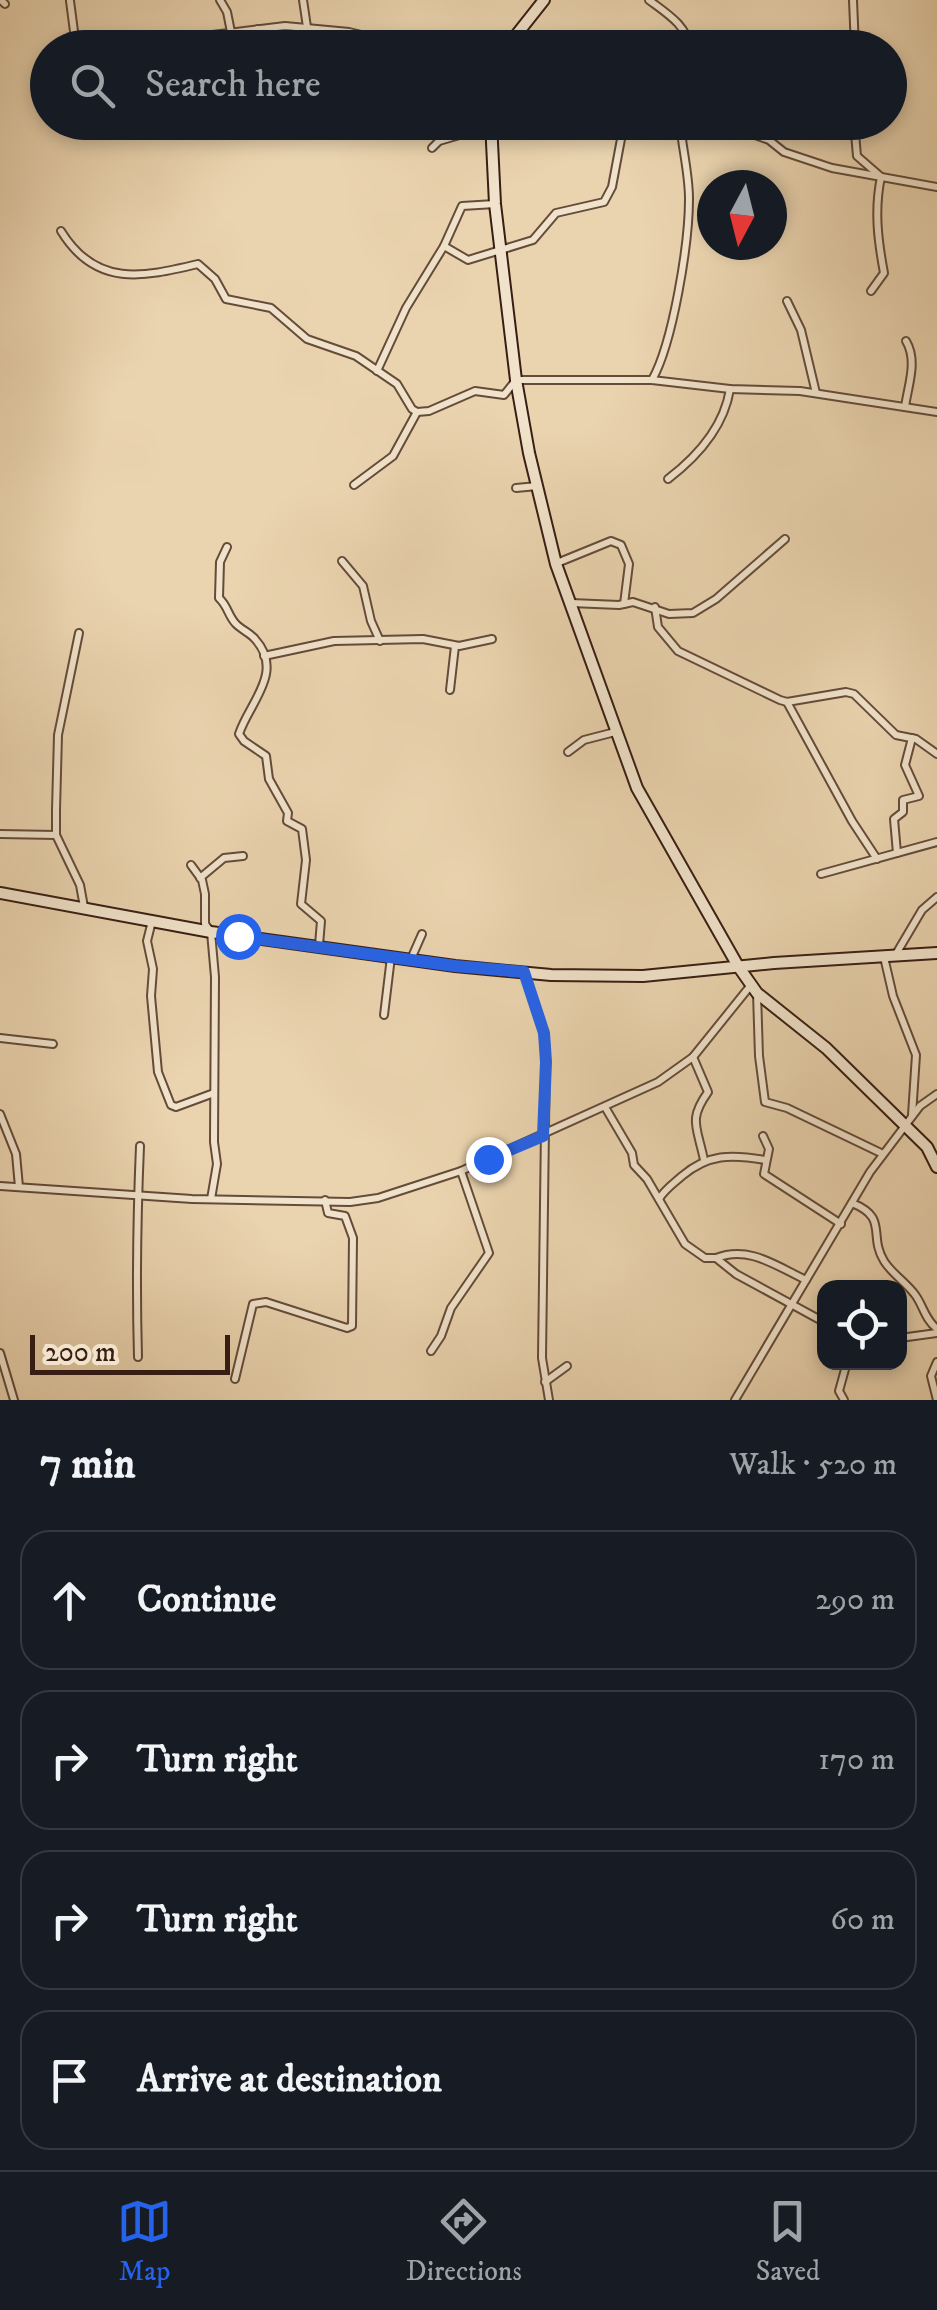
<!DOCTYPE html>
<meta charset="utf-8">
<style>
:root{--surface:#171b24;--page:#242831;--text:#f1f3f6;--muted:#9ea1a6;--line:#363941;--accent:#2563eb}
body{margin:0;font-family:"IM FELL DW Pica",serif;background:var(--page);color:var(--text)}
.controls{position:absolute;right:30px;bottom:30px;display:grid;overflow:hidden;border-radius:20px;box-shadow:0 5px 15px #0003}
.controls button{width:90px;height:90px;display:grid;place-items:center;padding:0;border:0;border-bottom:2px solid var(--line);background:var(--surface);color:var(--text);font:50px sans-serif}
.compass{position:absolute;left:697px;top:170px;width:90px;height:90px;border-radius:50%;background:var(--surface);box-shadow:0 5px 15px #0003;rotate:187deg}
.scale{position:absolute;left:30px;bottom:25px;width:200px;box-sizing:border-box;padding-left:10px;border:5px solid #381d13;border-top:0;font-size:28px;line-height:35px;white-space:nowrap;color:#381d13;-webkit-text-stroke:8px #f1e3cb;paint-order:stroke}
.stop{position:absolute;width:30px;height:30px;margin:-22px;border:8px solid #2563eb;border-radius:50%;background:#fff}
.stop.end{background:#2563eb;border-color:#fff;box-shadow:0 2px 10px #0008}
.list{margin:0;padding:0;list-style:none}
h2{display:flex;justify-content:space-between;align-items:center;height:130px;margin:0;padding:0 40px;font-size:42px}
h2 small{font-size:32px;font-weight:400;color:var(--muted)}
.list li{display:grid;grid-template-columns:65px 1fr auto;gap:30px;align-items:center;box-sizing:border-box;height:140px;margin:0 20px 20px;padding:0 20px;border:2px solid var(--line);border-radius:30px}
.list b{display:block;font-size:38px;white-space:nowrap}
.list em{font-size:32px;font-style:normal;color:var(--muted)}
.icon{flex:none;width:55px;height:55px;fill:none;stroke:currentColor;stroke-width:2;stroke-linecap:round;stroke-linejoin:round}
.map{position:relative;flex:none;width:937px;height:1400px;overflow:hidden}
.search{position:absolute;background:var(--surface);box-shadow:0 5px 15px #0003;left:30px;right:30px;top:30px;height:110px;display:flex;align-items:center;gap:25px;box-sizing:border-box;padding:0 35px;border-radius:55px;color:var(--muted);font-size:38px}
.sheet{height:770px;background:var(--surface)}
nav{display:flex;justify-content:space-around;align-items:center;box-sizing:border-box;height:140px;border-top:2px solid var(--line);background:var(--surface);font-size:28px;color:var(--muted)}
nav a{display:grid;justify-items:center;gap:5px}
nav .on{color:var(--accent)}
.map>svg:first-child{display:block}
</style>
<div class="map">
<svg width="937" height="1400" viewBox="0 0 937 1400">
<rect width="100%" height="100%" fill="#ead4af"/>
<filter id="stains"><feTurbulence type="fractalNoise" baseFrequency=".002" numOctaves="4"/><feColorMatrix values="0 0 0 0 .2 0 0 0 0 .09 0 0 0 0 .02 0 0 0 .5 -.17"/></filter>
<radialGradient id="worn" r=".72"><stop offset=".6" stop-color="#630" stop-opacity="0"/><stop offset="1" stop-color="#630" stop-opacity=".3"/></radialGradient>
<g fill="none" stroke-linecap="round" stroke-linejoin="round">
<defs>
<g id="street">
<polyline points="1,0 5,4"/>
<polyline points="220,0 227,12 231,32"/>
<polyline points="303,0 307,27"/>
<path d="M649 0C666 13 687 25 690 48"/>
<polyline points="853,0 855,48"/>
<polyline points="70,1 75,39 79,43 156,42 285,26 349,32 416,48"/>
<polyline points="258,29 259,48"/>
<polyline points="854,122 857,156 880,176"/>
<polyline points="625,123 680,130 744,131 769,140 784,152 832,168 937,187"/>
<polyline points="432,148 439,141 490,126"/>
<path d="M61 231C96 288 143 277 198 264L215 279 226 299 271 308 307 339 356 356 397 384 412 409 417 412 429 411 475 391 504 395 516 380H652L730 389 800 391 937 412"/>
<polyline points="444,246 462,206 495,204"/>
<path d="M871 291 884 273C878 241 874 210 881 177"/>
<polyline points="787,301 801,330 816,393"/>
<polyline points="377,371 406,308 444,246 468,260 533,240 556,213 604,202 612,187 624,123"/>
<path d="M652 380C673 343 689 243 689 199 689 173 682 148 680 122"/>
<path d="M905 407C908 385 918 361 906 341"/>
<path d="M668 479C698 456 724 427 730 389"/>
<polyline points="354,485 393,456 417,412"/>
<polyline points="516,488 537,486"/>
<path d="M227 547 220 562 219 598C228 606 228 616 236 624 242 630 250 633 255 639 285 672 249 703 239 734L244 741 266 756 269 779 288 813 287 821 302 829 306 860 301 904 321 921 319 945"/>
<polyline points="342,561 363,586 371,621 380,641"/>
<polyline points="557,563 611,541 621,545 629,564 624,604"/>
<polyline points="571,603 619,605 633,602 669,614 693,613 716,599 785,539"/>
<polyline points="655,607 658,627 678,651 780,700 787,702 846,692 854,694 896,735 916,739 937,754"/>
<polyline points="79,633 58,735 56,810 56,835 80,885 84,907"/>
<polyline points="264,656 334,641 423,639 459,646 492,639"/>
<polyline points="450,690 455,646"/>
<polyline points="787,702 852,821 877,859"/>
<polyline points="568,752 584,740 615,732"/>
<polyline points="0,834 56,835"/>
<polyline points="897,853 894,819 903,812 903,800 919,796 905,765 912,738"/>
<polyline points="191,865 202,880 205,894 205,924 211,932 215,977 214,1142 217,1164 211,1199"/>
<polyline points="821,874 937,842"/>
<polyline points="200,878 224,858 243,856"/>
<polyline points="152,921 147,941 153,969 151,996 158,1072 171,1105 176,1107 214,1093"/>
<polyline points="896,954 922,910 937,897"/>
<polyline points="884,957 893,996 916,1055 912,1115"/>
<polyline points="411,959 422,934"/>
<polyline points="524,972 544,1033 546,1051 542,1358 549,1400"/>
<polyline points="757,993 759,1056 765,1102 787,1108 883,1154"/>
<polyline points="384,1015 391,957"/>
<polyline points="0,1038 53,1044"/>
<path d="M693 1057 708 1092C688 1120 697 1126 704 1160"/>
<polyline points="605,1107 632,1153 634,1165 647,1179 685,1244 705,1258 716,1258 736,1274 824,1322"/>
<polyline points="0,1114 16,1154 19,1187"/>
<polyline points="763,1136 769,1149 764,1174 841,1224"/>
<polyline points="0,1186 192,1199 350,1202 378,1198 461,1171 658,1082 693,1057 751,985"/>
<path d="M659 1199C665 1189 673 1184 682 1176 708 1154 731 1154 765 1160"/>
<path d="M852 1203C889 1218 868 1235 884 1261 892 1274 907 1283 916 1296 924 1308 925 1319 937 1329"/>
<path d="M716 1258C749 1245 776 1266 806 1280"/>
<polyline points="900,1338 937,1333"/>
<polyline points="431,1351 441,1336 451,1308 489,1253 461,1171"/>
<polyline points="0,1353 14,1400"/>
<path d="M138 1357C136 1287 137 1217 140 1146"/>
<polyline points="235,1379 253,1304 266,1302 347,1328 352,1326 353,1238 345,1216 328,1213 325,1200"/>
<polyline points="545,1382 567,1366"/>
<polyline points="735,1400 870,1172 920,1106 937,1094"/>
<polyline points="844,1400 839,1391 847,1362"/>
<polyline points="937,1400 931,1376 937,1362"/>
</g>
<g id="secondary">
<polyline points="506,48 544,0"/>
<polyline points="491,122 495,204 516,380 529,453 556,564 637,788 738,966 757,993 826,1048 927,1147 937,1167"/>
<polyline points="0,893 211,932 455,966 551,975 643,976 774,963 937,953"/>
</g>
</defs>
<!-- street casing -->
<use href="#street" stroke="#644b3a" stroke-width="10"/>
<!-- secondary casing -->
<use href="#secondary" stroke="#381d13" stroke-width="14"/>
<!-- street -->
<use href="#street" stroke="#f1e3cb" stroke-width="6"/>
<!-- secondary -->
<use href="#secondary" stroke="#f1e3cb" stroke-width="10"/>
</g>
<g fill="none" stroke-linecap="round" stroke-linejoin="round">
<!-- route -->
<polyline stroke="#2563eb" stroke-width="12" points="238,936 455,966 524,972 544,1033 546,1062 543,1136 488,1159"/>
</g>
<rect width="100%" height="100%" filter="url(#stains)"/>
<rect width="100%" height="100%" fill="url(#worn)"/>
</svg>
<div class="controls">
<button><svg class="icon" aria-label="locate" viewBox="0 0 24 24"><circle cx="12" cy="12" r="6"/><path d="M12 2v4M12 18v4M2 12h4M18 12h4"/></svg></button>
</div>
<svg class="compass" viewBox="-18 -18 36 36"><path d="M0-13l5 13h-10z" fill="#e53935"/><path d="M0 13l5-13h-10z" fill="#9ea1a6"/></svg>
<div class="scale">200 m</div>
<div class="stop" style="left:238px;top:936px"></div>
<div class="stop end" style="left:488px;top:1159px"></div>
<div class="search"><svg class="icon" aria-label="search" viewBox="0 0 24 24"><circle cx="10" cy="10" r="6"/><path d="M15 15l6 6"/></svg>Search here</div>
</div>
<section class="sheet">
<h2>7 min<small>Walk · 520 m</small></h2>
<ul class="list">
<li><svg class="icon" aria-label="ahead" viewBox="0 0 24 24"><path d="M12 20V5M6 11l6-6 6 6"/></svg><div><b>Continue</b></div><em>290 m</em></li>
<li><svg class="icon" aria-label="right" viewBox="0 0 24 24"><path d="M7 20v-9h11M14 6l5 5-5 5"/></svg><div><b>Turn right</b></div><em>170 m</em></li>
<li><svg class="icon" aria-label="right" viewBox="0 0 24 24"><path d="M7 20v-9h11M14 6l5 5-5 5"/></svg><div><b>Turn right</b></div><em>60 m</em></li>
<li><svg class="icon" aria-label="arrive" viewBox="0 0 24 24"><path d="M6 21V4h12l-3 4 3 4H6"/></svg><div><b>Arrive at destination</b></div></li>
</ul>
</section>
<nav>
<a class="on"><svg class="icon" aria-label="map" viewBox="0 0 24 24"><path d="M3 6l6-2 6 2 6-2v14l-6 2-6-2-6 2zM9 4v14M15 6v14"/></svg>Map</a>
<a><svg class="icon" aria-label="directions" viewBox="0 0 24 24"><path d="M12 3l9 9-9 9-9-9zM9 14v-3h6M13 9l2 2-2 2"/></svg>Directions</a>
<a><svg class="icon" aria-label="saved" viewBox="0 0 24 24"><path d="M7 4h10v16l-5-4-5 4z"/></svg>Saved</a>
</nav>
